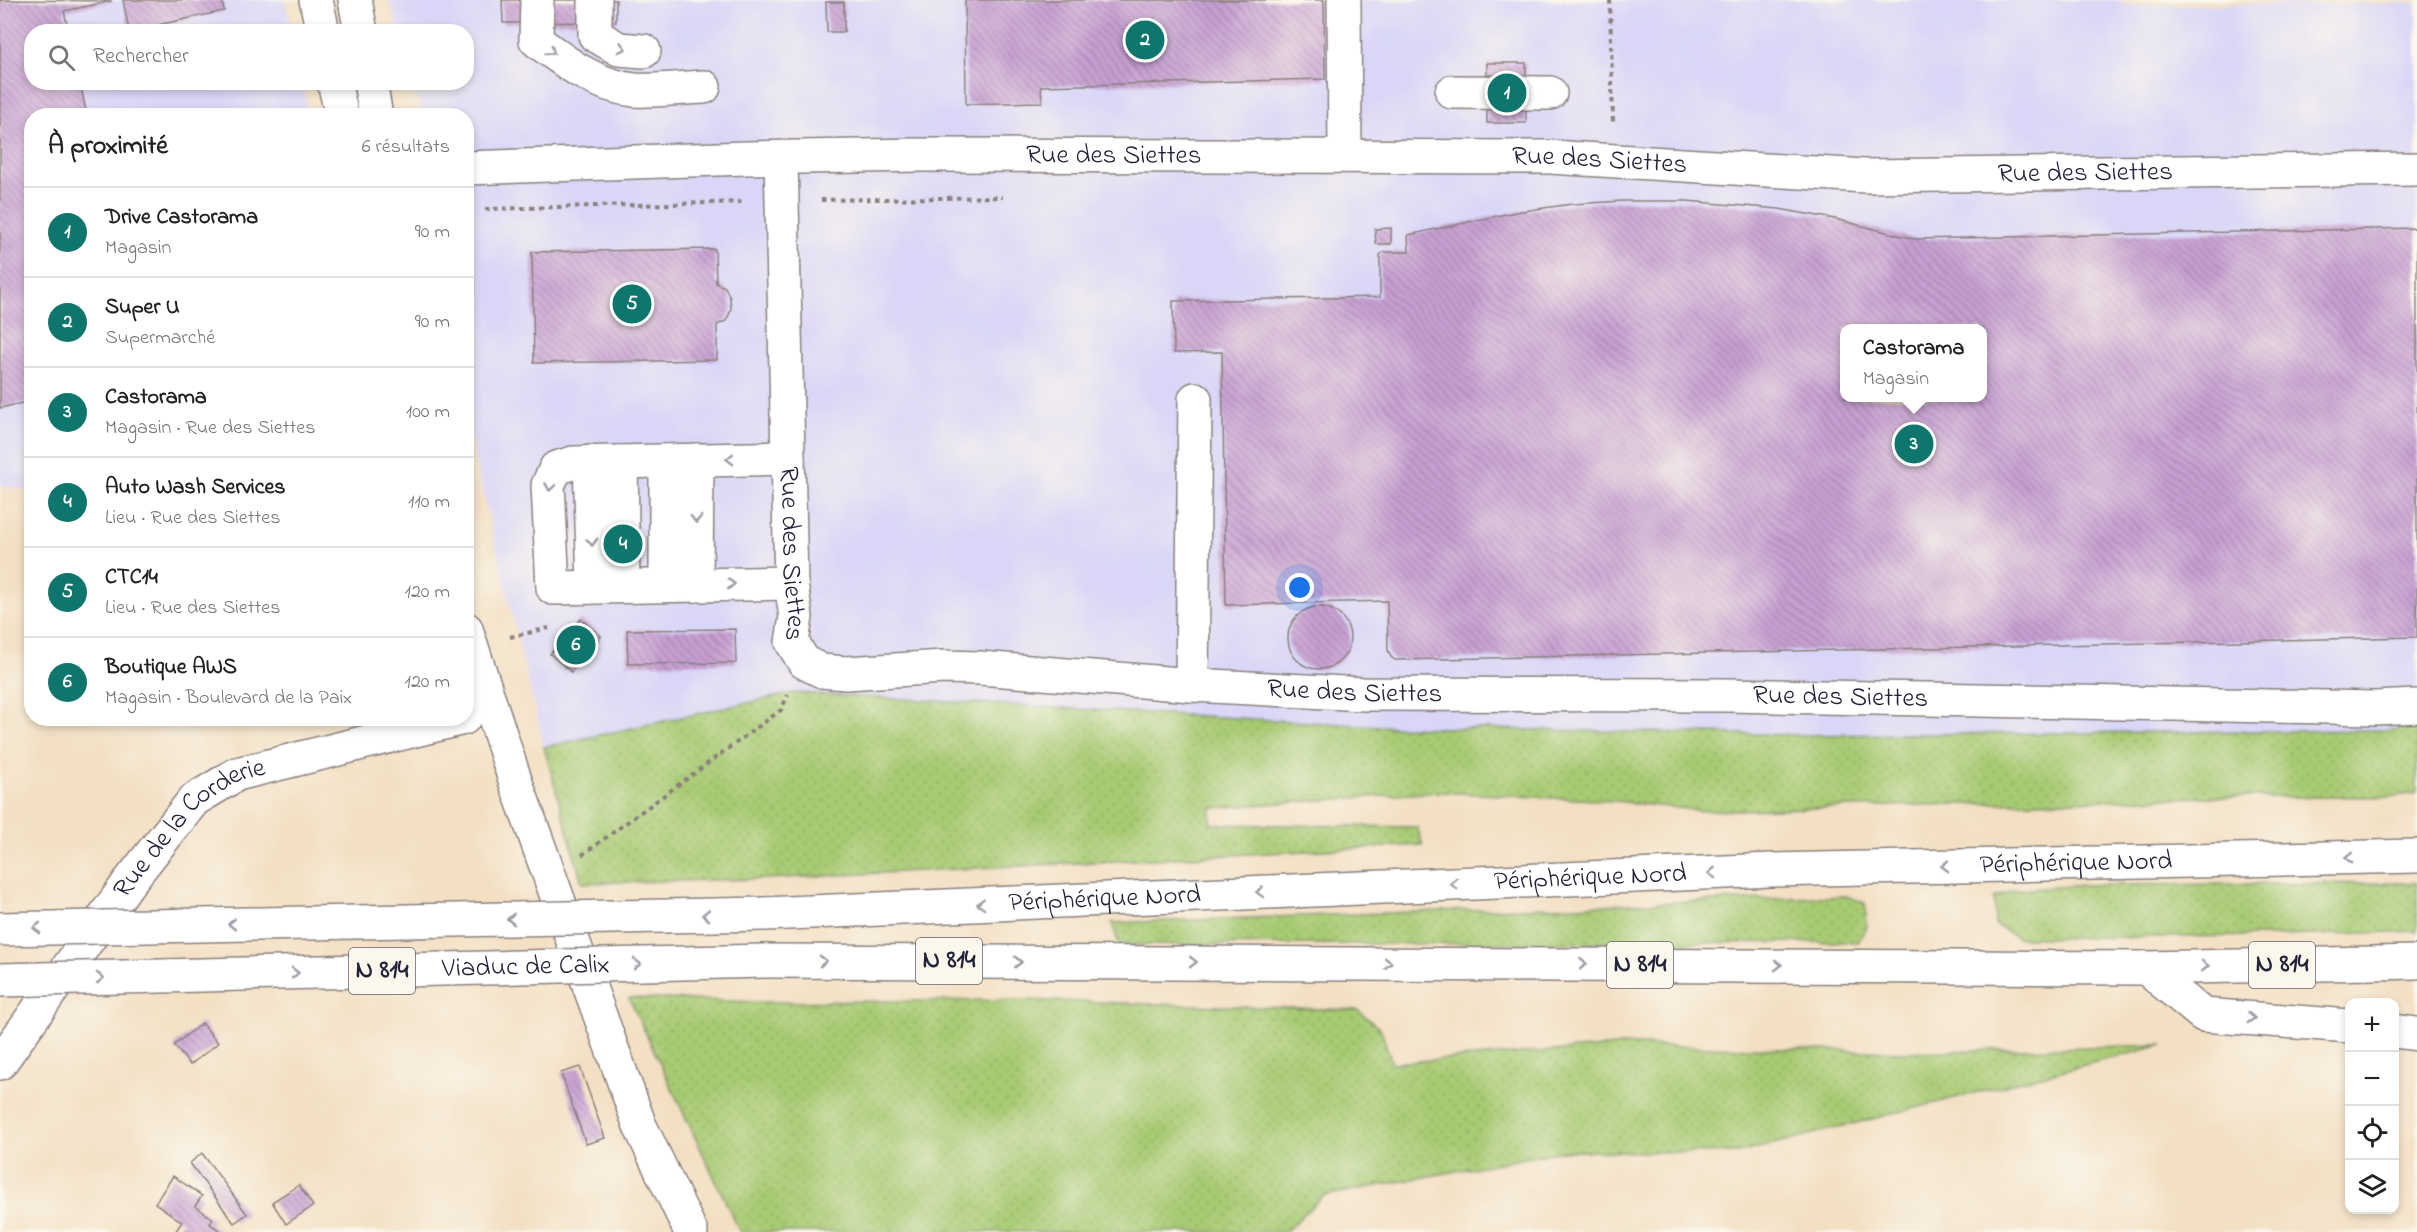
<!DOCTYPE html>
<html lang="fr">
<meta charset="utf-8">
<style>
:root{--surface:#fff;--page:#f6f6f6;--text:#222;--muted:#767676;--line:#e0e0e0;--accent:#0f766e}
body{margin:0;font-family:"Indie Flower",sans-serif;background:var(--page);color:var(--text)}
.controls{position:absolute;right:18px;bottom:18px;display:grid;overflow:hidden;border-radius:12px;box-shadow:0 3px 9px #0003}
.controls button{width:54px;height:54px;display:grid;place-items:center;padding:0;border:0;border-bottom:2px solid var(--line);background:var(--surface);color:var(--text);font:30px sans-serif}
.you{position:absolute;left:1300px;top:588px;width:21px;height:21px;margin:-15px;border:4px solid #fff;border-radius:50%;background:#1a73e8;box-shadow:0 0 0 9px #1a73e833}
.badge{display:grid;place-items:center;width:39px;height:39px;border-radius:50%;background:var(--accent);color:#fff;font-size:20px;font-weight:700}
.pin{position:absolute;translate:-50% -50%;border:3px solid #fff;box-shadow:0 2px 6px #0006}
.popup{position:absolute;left:1840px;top:324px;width:147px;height:78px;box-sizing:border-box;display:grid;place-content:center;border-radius:12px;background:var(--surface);filter:drop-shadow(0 2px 4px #0005);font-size:20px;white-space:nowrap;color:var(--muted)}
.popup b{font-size:22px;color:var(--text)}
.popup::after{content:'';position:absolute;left:50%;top:100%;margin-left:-12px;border:12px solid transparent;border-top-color:var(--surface)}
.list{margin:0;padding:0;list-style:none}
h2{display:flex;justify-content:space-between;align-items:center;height:78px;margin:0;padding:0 24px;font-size:26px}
h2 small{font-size:20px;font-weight:400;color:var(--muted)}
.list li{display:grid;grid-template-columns:39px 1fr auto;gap:18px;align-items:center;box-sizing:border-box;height:90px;padding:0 24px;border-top:2px solid var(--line)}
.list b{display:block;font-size:22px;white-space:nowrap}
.list p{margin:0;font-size:20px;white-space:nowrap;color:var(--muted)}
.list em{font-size:20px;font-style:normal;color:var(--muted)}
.icon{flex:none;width:33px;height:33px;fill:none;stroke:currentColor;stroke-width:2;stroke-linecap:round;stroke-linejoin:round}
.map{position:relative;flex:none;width:2417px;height:1232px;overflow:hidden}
.search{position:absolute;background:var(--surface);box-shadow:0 3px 9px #0003;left:24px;top:24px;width:450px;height:66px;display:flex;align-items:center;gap:15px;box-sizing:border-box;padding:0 21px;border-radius:24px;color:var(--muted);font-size:22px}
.panel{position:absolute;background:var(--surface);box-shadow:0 3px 9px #0003;left:24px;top:108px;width:450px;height:618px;border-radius:24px}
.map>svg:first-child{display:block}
</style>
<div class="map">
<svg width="2417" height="1232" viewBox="0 0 2417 1232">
<defs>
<pattern id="grass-dots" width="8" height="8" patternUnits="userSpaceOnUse" patternTransform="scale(1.5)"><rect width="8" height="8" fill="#a7ca72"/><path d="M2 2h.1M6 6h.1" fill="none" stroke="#8fad64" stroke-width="1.8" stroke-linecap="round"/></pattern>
<pattern id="building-back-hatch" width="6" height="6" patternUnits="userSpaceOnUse" patternTransform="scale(1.5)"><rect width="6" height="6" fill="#c8a0d3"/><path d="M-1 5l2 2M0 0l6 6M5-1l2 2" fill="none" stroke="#a282ac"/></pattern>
</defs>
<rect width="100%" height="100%" fill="#fbf7ec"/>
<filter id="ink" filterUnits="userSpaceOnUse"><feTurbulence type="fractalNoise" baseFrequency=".0167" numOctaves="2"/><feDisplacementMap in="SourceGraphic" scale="12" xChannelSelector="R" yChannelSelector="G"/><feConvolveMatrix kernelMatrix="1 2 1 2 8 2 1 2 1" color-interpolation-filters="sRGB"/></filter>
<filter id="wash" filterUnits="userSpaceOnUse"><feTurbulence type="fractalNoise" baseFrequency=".008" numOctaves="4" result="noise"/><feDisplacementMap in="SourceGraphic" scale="24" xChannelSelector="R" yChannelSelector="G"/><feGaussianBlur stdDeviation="1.35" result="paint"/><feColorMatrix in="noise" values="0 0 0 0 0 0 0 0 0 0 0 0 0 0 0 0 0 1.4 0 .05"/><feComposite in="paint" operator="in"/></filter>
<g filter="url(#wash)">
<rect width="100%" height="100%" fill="#f3dfc2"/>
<!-- built -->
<g fill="#d9d6f7" fill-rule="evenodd">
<polygon points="0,0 285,0 292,31 32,32 32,82 302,83 309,115 32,116 31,490 0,486"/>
<path d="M389 0H2121L2122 5 2417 3V728L2392 730 1803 735 1397 727 793 693 544 747 474 456 467 405 466 116 422 115 413 83 466 82V32L398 31ZM1845 328H1983V398H1845Z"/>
</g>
<!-- grass -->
<g fill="url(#grass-dots)" stroke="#647656" stroke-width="1.5">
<polygon points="793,693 1397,727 1803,735 2392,730 2417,728 2417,793 2387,797 2213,797 1703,811 1616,801 1438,792 1211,808 1211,824 1417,827 1423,845 764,879 582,883 544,747"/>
<polygon points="2417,883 2417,931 2281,936 2018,938 1995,924 1994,898 2015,890 2084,885"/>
<polygon points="1846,896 1865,903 1867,927 1858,942 1119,945 1112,923"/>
<polygon points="629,998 764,1002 1025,1000 1358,1010 1381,1030 1392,1063 1631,1045 1902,1052 2163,1045 1738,1153 1563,1151 1323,1196 1285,1232 740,1232"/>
</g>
<g id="blocks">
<!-- building -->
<g fill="url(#building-back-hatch)" fill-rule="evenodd">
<polygon points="0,0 112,1 64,11 69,32 32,32 32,82 80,82 87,116 32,116 32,401 0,408"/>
<polygon points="123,0 222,0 224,11 129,31"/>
<polygon points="502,0 616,0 616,22 503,23"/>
<polygon points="965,0 1324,0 1325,79 1041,86 1042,102 966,104"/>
<polygon points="826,2 844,2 844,32 827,32"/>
<rect x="1487" y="63" width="39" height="60"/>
<path d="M1624 201H1687L1779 209 1835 219 1914 239 2417 228V637L1395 660 1391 657 1388 650 1387 601 1226 605 1222 352 1174 353 1173 301 1380 297V255L1384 252H1409L1408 235 1515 212 1572 204ZM1845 328H1983V398H1845Z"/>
<polygon points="1391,228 1391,244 1376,244 1375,229"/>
<polygon points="715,249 716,283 725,287 730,298 731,310 726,321 717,325 717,360 534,363 532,252"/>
<circle cx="1319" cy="638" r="31"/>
<polygon points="581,619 601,636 571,672 550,654"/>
<polygon points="735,629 736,663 628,664 627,630"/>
<polygon points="202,1023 218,1043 190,1065 174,1045"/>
<polygon points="580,1067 605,1138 586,1144 561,1073"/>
<polygon points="202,1153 247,1214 234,1223 190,1163"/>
<polygon points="173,1176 202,1196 195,1206 213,1219 210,1224 222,1232 175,1232 182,1222 155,1203"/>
<polygon points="299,1185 313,1206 286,1224 272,1202"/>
</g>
</g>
</g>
<g filter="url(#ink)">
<use href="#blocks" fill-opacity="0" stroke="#8a807e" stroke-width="1.5"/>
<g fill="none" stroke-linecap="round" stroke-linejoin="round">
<defs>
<g id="minor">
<polyline points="316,0 323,32"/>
<polyline points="355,0 361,32"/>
<path d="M537 0 536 40C566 63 596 86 634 90 657 91 682 88 704 87"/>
<polyline points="595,0 595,35 619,49 644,51"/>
<polyline points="1344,0 1345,156"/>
<polyline points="334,82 342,116"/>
<polyline points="370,82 376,116"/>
<polyline points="1452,92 1550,93"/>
<path id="s1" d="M781 158 791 583 796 617 792 642 804 662 822 671 846 673 944 667 980 668 1192 685 1364 694 1727 695 2375 708 2417 706"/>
<path id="s2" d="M466 168 746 158 920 155 1550 157 1865 176 2417 169"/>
<polyline points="788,458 573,463 556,468 548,485 553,588 791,583"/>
<polyline points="666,461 666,585"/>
<polyline points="590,462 594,586"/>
<polyline points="621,462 623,586"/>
<polyline points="696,585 697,460"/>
<polyline points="466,629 516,783 640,1126 691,1232"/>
<polyline points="1192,685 1195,399"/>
<path id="s3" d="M0 1063 129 882 194 800 237 774 464 718"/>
</g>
<g id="highway">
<path id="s4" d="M765 914 1771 870 2417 856"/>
<polyline points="765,961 2146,968 2417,962"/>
<polyline points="2146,968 2203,1015 2350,1026"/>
<polyline points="2394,1031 2417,1034"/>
</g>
</defs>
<!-- minor casing -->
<use href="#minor" stroke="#8a807e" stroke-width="36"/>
<!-- highway casing -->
<use href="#highway" stroke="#8a807e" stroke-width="36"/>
<!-- path -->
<g stroke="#8a807e" stroke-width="4" stroke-dasharray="4.5 4.5" stroke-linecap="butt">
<polyline points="1610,0 1613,123"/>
<polyline points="821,200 1003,197"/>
<polyline points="485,209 745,202"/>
<polyline points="510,637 549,628"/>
<polyline points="582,855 781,710 788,695"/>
</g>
<!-- minor -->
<use href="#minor" stroke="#fff" stroke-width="33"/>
<!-- highway -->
<use href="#highway" stroke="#fff" stroke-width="33"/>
<defs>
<g id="highway-bridge">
<polyline points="0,929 765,914"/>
<path id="s5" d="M0 980 765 961"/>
</g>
</defs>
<!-- highway-bridge casing -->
<use href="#highway-bridge" stroke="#8a807e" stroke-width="36" stroke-linecap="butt"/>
<!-- highway-bridge -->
<use href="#highway-bridge" stroke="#fff" stroke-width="33"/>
</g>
<!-- one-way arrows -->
<defs><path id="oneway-chevron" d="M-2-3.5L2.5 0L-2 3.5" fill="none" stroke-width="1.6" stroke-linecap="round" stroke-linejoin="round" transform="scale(1.5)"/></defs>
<g stroke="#9c9ca7">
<use href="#oneway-chevron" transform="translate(622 48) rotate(15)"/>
<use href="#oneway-chevron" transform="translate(551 51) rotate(37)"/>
<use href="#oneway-chevron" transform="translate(730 459) rotate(179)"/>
<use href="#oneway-chevron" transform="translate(550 487) rotate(99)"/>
<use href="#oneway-chevron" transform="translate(696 519) rotate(91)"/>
<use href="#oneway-chevron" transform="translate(592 542) rotate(88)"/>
<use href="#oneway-chevron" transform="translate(731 584) rotate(-1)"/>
<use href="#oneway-chevron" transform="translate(2349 858) rotate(179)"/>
<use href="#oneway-chevron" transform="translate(1945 866) rotate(179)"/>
<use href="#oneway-chevron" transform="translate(1712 873) rotate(178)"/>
<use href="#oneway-chevron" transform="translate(1454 884) rotate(178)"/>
<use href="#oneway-chevron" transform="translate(1260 892) rotate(178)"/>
<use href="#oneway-chevron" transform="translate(981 904) rotate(178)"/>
<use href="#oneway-chevron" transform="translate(706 915) rotate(179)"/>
<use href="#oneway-chevron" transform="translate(511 919) rotate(179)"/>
<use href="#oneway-chevron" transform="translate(232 924) rotate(179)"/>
<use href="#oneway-chevron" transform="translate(37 928) rotate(179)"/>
<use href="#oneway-chevron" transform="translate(823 961)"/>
<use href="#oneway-chevron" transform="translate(1018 962)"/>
<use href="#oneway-chevron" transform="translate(1193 962)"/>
<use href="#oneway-chevron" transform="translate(1388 963)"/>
<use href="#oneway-chevron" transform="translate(637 964) rotate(-1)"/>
<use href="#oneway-chevron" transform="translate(1583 964)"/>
<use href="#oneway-chevron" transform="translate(1778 965)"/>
<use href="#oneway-chevron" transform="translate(2205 966) rotate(-1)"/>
<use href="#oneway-chevron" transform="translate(295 973) rotate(-1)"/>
<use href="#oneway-chevron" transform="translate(100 978) rotate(-1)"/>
<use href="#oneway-chevron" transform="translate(2251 1018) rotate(3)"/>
</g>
</g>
<g text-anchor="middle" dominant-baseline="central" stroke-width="6" stroke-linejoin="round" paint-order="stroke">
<!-- shield labels -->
<g fill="#fbf7ec" stroke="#636270" stroke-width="1.5">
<rect x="916" y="938" width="66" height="46" rx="4.5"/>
<rect x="1607" y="942" width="66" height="46" rx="4.5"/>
<rect x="2249" y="942" width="66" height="46" rx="4.5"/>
<rect x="349" y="948" width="66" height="46" rx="4.5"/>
</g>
<g font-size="26" font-weight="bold" fill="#22223b">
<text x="949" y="961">N 814</text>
<text x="1640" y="965">N 814</text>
<text x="2282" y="965">N 814</text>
<text x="382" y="971">N 814</text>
</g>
<!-- street labels -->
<g font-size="27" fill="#22223b" stroke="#fbf7ec">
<text stroke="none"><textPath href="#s2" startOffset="648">Rue des Siettes</textPath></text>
<text stroke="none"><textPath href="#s2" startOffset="1134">Rue des Siettes</textPath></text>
<text stroke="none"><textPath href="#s2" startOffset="1620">Rue des Siettes</textPath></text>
<text stroke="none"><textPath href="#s1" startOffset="396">Rue des Siettes</textPath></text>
<text stroke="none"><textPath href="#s1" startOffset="1062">Rue des Siettes</textPath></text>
<text stroke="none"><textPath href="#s1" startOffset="1548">Rue des Siettes</textPath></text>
<text stroke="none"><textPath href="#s3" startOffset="306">Rue de la Corderie</textPath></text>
<text stroke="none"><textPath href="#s4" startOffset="1312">Périphérique Nord</textPath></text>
<text stroke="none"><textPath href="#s4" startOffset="826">Périphérique Nord</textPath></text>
<text stroke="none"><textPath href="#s4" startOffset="340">Périphérique Nord</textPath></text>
<text stroke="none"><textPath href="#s5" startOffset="526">Viaduc de Calix</textPath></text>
</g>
</g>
</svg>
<div class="controls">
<button>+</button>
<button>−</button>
<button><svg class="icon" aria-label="locate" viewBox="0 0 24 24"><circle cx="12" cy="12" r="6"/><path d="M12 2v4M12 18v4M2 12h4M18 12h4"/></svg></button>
<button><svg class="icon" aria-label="layers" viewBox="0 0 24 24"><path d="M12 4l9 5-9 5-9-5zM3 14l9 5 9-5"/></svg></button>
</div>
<div class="you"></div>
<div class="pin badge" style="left:1507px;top:93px">1</div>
<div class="pin badge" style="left:1145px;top:40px">2</div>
<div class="pin badge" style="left:1914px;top:444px">3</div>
<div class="popup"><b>Castorama</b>Magasin</div>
<div class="pin badge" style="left:623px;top:544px">4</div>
<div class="pin badge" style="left:632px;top:304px">5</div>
<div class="pin badge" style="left:576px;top:645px">6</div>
<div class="search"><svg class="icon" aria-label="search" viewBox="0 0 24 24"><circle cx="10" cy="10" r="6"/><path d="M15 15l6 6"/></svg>Rechercher</div>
<section class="panel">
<h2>À proximité<small>6 résultats</small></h2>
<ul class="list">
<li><span class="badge">1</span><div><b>Drive Castorama</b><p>Magasin</p></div><em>90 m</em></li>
<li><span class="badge">2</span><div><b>Super U</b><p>Supermarché</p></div><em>90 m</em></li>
<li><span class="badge">3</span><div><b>Castorama</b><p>Magasin · Rue des Siettes</p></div><em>100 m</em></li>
<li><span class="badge">4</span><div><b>Auto Wash Services</b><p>Lieu · Rue des Siettes</p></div><em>110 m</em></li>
<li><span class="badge">5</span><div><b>CTC14</b><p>Lieu · Rue des Siettes</p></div><em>120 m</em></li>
<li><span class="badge">6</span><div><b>Boutique AWS</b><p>Magasin · Boulevard de la Paix</p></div><em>120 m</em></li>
</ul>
</section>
</div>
